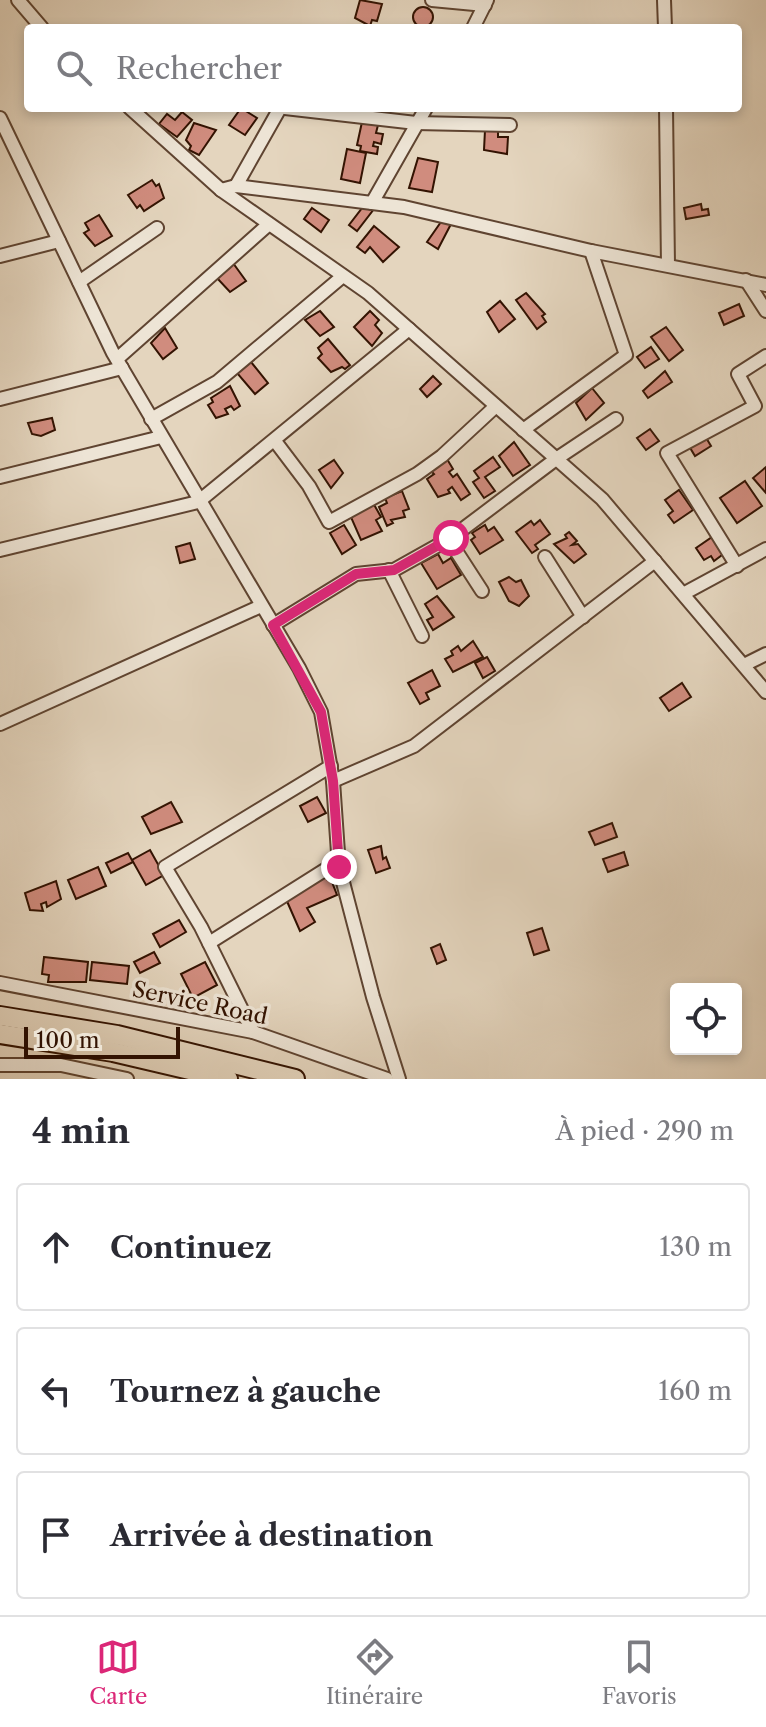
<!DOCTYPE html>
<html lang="fr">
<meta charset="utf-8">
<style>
:root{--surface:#fff;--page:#f7f7f7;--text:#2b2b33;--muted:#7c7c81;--line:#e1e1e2;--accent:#db2777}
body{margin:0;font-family:"Libre Caslon Text",serif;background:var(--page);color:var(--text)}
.controls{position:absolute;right:24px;bottom:24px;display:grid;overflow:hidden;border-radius:8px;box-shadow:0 4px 12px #0003}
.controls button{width:72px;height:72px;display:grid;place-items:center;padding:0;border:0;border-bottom:2px solid var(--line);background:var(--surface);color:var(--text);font:40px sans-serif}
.scale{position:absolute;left:24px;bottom:20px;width:156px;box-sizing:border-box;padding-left:8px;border:4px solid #331302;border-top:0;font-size:22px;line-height:28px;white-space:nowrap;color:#331302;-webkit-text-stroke:6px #ede4d5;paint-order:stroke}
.stop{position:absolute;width:24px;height:24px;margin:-18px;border:6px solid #db2777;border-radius:50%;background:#fff}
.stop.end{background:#db2777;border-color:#fff;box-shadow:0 2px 8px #0008}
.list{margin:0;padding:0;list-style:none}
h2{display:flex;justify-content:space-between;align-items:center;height:104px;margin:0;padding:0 32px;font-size:34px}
h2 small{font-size:26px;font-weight:400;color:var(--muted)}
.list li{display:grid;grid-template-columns:52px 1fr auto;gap:24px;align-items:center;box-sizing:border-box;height:128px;margin:0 16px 16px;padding:0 16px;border:2px solid var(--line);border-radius:8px}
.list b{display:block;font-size:30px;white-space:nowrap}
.list em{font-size:26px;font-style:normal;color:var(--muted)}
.icon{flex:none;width:44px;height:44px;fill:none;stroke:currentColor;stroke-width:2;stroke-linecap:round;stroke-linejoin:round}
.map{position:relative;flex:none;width:766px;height:1079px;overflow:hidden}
.search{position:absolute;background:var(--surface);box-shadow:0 4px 12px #0003;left:24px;right:24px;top:24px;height:88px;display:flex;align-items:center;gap:20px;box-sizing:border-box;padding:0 28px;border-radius:8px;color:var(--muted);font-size:30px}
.sheet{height:536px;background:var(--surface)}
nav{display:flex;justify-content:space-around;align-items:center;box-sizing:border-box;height:112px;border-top:2px solid var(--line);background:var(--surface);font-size:22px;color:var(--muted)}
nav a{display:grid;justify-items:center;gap:4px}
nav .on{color:var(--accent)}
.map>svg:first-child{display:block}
</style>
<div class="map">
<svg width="766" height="1079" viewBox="0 0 766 1079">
<rect width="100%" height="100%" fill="#e4d5be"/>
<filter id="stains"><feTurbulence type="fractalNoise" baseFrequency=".0025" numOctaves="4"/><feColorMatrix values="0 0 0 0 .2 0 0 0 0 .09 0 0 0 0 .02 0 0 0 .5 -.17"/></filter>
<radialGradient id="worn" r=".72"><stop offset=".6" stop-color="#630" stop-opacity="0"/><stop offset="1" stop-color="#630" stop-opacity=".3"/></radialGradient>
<!-- building -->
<g fill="#d08c7e" stroke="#331302" stroke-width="2">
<polygon points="360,0 382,4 377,21 372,20 370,26 355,18"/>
<circle cx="423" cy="17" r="10"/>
<polygon points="241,108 257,118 245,135 229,125"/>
<polygon points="182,112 192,120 177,137 159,124 167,114 175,120"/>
<polygon points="362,122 378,125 376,133 383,134 381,144 374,142 373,146 378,147 377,154 360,151 361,146 357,145"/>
<polygon points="194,123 216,130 199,155 189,150 191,146 186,140"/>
<polygon points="485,130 498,131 498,137 508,137 507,154 484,150"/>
<polygon points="347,149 366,153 360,183 341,179"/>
<polygon points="418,158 438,162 432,192 409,188"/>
<polygon points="152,180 156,186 159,184 164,198 144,211 140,205 137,208 128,195"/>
<polygon points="366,203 374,209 357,231 349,225"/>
<polygon points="701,204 702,210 708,209 709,215 686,219 684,208"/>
<polygon points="312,208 329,220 321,232 304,219"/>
<polygon points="99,215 112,236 95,246 84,233 89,230 85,223"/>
<polygon points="443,219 451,224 438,249 427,242"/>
<polygon points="374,226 399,247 383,262 370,247 365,253 357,247"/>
<polygon points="233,263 246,281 230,292 217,278"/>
<polygon points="526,293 545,314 542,316 546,322 537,329 516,300"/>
<polygon points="500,301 515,319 499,332 487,312"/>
<polygon points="739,304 744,316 724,325 719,313"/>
<polygon points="320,311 334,327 320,336 305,320"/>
<polygon points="370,311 379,320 375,325 382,333 372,346 354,327"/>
<polygon points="666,327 683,350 669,361 651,337"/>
<polygon points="165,328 177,348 163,359 151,343"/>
<polygon points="328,339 350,365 345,369 342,367 331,372 318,358 322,354 318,348"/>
<polygon points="651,347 659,359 645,368 637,357"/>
<polygon points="251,362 268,383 255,394 237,373"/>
<polygon points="665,371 672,382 648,398 643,391"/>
<polygon points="433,376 441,384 427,397 420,389"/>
<polygon points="230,386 240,406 234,410 231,406 225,409 228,414 216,418 208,405 213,402 211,398"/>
<polygon points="592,388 604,403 586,420 576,403"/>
<polygon points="52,418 55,430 41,436 32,434 28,423"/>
<polygon points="650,429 659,441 646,450 637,438"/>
<polygon points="705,436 711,446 695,456 689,446"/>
<polygon points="514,442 530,465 513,476 499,456"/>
<polygon points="493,457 500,467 485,477 495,491 484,498 473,482 479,478 474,471"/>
<polygon points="447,459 453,469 449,472 453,477 457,474 470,494 461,500 452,487 448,490 450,493 438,497 427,479 434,474 430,470"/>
<polygon points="334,460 343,473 331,488 319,470"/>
<polygon points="766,467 766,493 753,478"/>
<polygon points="745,481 762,506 737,523 720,498"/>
<polygon points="679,490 693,510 674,523 668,515 673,511 665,500"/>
<polygon points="402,491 409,509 403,511 405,517 391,520 393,523 387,526 379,507 387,503 385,498"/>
<polygon points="372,501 381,517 376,520 382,531 361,540 350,515"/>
<polygon points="540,520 550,534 535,545 538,549 532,553 516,532 531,521 534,525"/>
<polygon points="344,525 356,545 342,554 330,533"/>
<polygon points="485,525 488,531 494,527 503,540 480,554 471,540 475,537 472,533"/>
<polygon points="569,532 577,541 572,545 578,544 586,554 574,563 554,544 567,538 565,535"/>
<polygon points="715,535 726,552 714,561 711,556 704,560 696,548"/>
<polygon points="190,543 195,559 180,563 176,547"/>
<polygon points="438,554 443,563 451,558 461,575 437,589 421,563"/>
<polygon points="509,577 516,582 521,580 529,596 519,606 509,601 499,582"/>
<polygon points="437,596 454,617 433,630 427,620 433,617 425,604"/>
<polygon points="473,641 483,657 453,672 445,659 453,655 451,651 458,646 461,651"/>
<polygon points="487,657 495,671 483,678 475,663"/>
<polygon points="432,670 440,686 426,693 429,699 420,704 408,683"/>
<polygon points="682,683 691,697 669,711 660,698"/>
<polygon points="317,797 326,813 308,822 300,806"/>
<polygon points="171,802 182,822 151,834 142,817"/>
<polygon points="612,823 617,837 595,845 589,832"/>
<polygon points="381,846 383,859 386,857 390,868 376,873 368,850"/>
<polygon points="150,850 164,875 146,885 132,860"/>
<polygon points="624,852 628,865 608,872 603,859"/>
<polygon points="128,853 133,862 111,873 106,863"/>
<polygon points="98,867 106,886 76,899 68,880"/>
<polygon points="324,873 327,879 330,877 337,895 307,908 315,922 300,931 286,899"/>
<polygon points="56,881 61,899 47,907 46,902 41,904 43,911 30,910 25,893"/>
<polygon points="179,920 186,932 160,947 153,934"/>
<polygon points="542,928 549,950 534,955 527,933"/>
<polygon points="440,944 446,960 437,964 431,948"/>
<polygon points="154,952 160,963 140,973 134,962"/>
<polygon points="44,957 88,962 86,982 48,982 49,975 42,974"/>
<polygon points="92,962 129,966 127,984 90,980"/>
<polygon points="205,962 217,985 193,998 181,974"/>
</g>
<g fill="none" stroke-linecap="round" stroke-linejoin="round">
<defs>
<g id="minor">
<polyline points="18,0 42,28"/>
<polyline points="432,0 485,5"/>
<polyline points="664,0 665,28"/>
<polyline points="473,28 487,0"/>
<polyline points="130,108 221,190 368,293 602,499 766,692"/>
<polyline points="285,108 416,123 510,125"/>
<polyline points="666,108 668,265"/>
<polyline points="0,118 113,353 299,668 321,712 333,781 339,867 373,997 399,1079"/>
<polyline points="236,186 280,108"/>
<polyline points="221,190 236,186 404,207 591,251 766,285"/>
<polyline points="372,203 426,108"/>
<polyline points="0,256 59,241"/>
<polyline points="746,280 766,311"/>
<polyline points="79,282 157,228"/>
<polyline points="117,359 269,224"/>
<polyline points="0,399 122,368"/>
<polyline points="151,419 217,382 343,276"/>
<polyline points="523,430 626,355 591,251"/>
<polyline points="275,441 309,486 329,522 417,474 442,456 496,406"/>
<polyline points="0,477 161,437"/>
<polyline points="449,540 482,591"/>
<polyline points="0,550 198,502 409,329"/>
<polyline points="545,557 583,617"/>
<polyline points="737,566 667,453 755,406 738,374 766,356"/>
<polyline points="389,570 422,636"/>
<polyline points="683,594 766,549"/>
<polyline points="273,625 356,574 394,570 451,538 556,459 616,419"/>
<polyline points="744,665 766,654"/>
<polyline points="0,724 261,606"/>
<polyline points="333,781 414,746 655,561"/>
<polyline points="209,943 339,861"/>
<polyline points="0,983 253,1032 387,1079"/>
<polyline points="253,1032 201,927 165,867 331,766"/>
<polyline points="0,1065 61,1065 127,1079"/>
</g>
<g id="primary">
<polyline points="0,1016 117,1035 295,1079"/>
<polyline points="0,1034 113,1052 228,1079"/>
</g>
</defs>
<!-- minor casing -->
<use href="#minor" stroke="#5f4431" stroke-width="16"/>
<!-- primary casing -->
<use href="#primary" stroke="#331302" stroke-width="22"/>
<!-- minor -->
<use href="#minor" stroke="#ede4d5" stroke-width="12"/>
<!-- primary -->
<use href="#primary" stroke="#e4d5be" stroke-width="18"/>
</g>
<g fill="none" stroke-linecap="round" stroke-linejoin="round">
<!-- route -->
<polyline stroke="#db2777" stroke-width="10" points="339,867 333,781 321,712 273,625 356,574 394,570 451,538"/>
</g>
<g text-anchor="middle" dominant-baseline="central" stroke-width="7" stroke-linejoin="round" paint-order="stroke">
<!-- street labels -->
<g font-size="22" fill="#331302" stroke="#ede4d5">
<text transform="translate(200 1003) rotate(12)">Service Road</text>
</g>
</g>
<rect width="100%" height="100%" filter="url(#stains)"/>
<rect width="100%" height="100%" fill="url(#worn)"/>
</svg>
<div class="controls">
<button><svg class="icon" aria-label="locate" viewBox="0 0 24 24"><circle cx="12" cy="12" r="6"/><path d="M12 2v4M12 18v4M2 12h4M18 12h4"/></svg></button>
</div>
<div class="scale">100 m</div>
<div class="stop" style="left:451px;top:538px"></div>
<div class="stop end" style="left:339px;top:867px"></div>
<div class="search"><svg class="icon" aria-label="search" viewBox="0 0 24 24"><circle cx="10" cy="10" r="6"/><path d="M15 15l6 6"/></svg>Rechercher</div>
</div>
<section class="sheet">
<h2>4 min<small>À pied · 290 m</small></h2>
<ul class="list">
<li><svg class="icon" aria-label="ahead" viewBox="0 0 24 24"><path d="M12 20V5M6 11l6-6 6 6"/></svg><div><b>Continuez</b></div><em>130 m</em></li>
<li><svg class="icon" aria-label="left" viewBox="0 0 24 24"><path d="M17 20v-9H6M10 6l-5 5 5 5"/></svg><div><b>Tournez à gauche</b></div><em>160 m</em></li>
<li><svg class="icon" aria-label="arrive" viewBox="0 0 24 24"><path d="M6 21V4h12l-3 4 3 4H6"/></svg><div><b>Arrivée à destination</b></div></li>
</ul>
</section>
<nav>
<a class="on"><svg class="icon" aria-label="map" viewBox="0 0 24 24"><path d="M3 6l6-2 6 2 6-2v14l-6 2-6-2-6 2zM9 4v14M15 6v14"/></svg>Carte</a>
<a><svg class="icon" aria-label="directions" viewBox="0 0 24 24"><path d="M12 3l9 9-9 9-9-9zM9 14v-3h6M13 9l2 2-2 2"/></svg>Itinéraire</a>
<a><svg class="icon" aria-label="saved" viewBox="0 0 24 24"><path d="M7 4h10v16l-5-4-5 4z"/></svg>Favoris</a>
</nav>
